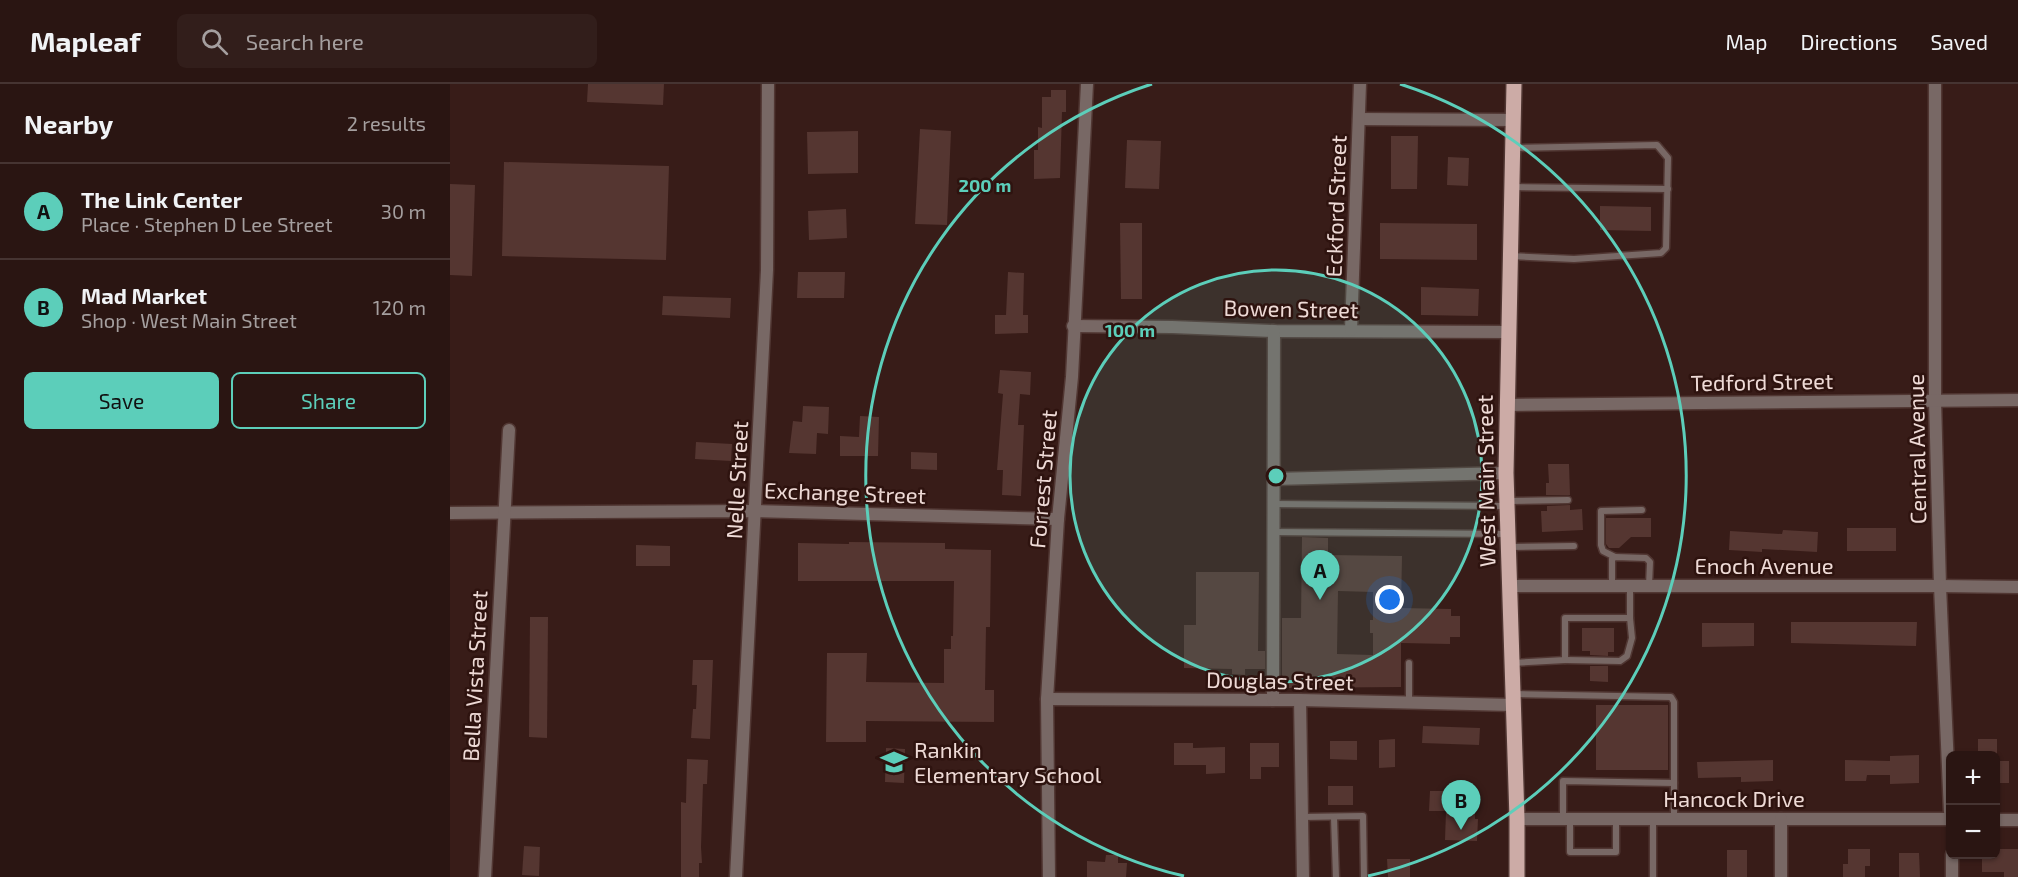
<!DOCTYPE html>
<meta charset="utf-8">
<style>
:root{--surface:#2a1512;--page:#321e1b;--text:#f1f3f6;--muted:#a59f9f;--line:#463432;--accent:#5cceba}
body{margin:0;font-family:"Exo 2",sans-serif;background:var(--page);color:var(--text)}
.controls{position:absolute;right:18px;bottom:18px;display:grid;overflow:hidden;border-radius:9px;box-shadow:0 2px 4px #0004}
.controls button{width:54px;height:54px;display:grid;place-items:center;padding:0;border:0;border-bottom:2px solid var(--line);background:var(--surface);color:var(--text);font:30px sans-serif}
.you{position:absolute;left:940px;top:516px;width:21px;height:21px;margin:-15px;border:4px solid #fff;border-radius:50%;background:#1a73e8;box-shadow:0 0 0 9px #1a73e833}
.badge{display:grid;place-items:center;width:39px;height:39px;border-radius:50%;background:var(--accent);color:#111;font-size:20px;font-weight:700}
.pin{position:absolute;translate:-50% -50px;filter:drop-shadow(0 2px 3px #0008)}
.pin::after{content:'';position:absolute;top:32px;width:21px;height:18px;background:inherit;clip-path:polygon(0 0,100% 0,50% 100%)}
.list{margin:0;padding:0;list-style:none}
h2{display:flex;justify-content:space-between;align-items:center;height:78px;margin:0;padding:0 24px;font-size:26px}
h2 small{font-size:20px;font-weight:400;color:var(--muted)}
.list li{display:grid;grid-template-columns:39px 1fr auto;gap:18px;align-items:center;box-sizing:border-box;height:96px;padding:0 24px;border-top:2px solid var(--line)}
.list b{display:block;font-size:22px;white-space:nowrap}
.list p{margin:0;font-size:20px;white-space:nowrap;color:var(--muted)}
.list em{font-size:20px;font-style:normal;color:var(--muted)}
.actions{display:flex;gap:12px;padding:18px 24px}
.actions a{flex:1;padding:14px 0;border:2px solid var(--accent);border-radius:9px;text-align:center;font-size:21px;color:var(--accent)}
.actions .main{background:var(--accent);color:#111}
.icon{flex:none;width:33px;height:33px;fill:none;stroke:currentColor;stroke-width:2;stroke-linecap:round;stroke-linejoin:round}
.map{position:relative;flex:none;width:1568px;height:793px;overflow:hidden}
header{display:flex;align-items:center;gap:36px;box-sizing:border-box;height:84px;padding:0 30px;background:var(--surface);border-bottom:2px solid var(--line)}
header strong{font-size:28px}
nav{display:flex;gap:33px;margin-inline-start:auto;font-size:21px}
.search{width:420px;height:54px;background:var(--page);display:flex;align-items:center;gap:15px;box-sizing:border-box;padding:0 21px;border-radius:9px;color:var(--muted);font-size:22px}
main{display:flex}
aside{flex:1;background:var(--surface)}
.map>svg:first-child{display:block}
</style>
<header>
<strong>Mapleaf</strong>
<div class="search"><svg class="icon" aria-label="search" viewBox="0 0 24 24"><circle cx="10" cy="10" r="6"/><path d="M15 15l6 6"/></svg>Search here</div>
<nav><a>Map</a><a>Directions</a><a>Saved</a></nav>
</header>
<main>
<aside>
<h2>Nearby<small>2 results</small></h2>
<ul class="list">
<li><span class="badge">A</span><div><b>The Link Center</b><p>Place · Stephen D Lee Street</p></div><em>30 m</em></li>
<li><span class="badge">B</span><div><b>Mad Market</b><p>Shop · West Main Street</p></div><em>120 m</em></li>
</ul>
<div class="actions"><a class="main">Save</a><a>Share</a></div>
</aside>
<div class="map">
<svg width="1568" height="793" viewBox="0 0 1568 793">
<rect width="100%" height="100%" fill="#381c18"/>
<!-- building -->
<g fill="#553631" fill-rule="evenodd">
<polygon points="138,0 214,0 213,21 137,18"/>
<polygon points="601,6 616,6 616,28 612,28 610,94 584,95 584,66 588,66 588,43 592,44 592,13 601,13"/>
<polygon points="470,45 501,47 497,141 465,140"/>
<polygon points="408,47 408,89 358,90 357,48"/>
<polygon points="941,52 968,52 967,105 941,105"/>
<polygon points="677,56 711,57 709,105 675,104"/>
<polygon points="998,73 1019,74 1018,102 997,101"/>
<polygon points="54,78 219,82 216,176 52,172"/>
<polygon points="0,100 25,101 22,192 0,191"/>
<polygon points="1150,122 1201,123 1201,147 1150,146"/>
<polygon points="396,125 397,154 359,156 358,127"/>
<polygon points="670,139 692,139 692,215 671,215"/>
<polygon points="930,139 1027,140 1027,176 930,175"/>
<polygon points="348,188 395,188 394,214 347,214"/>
<polygon points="558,188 574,189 573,231 578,231 578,249 545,250 545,231 556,231"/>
<polygon points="971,203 1029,205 1028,232 971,231"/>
<polygon points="213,212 281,214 280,234 212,231"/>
<polygon points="550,286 581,288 580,311 570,310 568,341 574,341 571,412 552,411 553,386 547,386 553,310 548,309"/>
<polygon points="353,322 379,323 378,350 367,349 366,370 339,369 343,337 352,338"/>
<polygon points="410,332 429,333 428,372 390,372 390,352 409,353"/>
<polygon points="246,358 282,360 281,377 245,375"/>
<polygon points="461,368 487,369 487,386 461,385"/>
<polygon points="1098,380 1119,380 1120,411 1096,411 1096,399 1099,399"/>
<polygon points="1120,421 1120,426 1132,425 1133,446 1092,448 1091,427 1097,427 1097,422"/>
<polygon points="1156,434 1201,434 1201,453 1181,453 1169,464 1159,464 1156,460"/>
<rect x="1397" y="444" width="49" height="23"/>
<polygon points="1333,446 1368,448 1367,468 1312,465 1312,468 1279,466 1280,447 1332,450"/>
<path d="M852 453 878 454V471L952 472 951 524 1001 525V532H1010V553H1000V560L951 559V603L832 604V534H851ZM888 507 923 508V536H920V549H923V571L887 570Z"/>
<polygon points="399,458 495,459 495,465 541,466 540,543 536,543 535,606 544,606 544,638 416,637 416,658 376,658 377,569 417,569 416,598 494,599 494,565 501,565 501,552 503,552 504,497 348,497 348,459 399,460"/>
<polygon points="186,461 220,462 220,482 186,482"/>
<polygon points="746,488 809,488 808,567 815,567 815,585 795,585 795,591 782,590 782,585 734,584 734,541 746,541"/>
<polygon points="80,533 98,533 97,654 79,653"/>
<polygon points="1341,538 1467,538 1466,562 1341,559"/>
<polygon points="1252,539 1304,539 1304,562 1252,563"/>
<polygon points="1132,544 1164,544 1164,568 1158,568 1158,572 1140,571 1140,567 1132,567"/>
<polygon points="243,576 263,576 260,655 241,654 243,625 246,625 247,601 242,601"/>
<polygon points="1140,582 1158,582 1158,598 1140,597"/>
<rect x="1146" y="621" width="72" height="65"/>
<polygon points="973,642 1030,644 1029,661 972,659"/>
<polygon points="945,655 945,683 929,684 929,656"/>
<rect x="1528" y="655" width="19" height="17"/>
<polygon points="880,657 907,657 907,676 880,675"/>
<polygon points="724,659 743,659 743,664 775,663 775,689 756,690 756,681 724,681"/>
<polygon points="800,659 829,659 829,683 811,683 811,695 800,695"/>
<polygon points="436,664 455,665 454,699 435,698"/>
<polygon points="1469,671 1469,699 1440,700 1440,691 1417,691 1416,697 1395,697 1395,676 1440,677 1440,672"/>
<polygon points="237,675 258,676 257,700 253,700 251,763 252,779 249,779 249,793 231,793 231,718 236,719"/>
<polygon points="1323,676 1323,697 1291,698 1291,693 1248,694 1247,678"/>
<rect x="1545" y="677" width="14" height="22"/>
<rect x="878" y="702" width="25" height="19"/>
<polygon points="980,707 1024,707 1025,735 1028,735 1027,757 995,756 996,727 979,727"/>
<polygon points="74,762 90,763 89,792 72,791"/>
<polygon points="1398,765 1420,765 1420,782 1415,782 1415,793 1393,793 1393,780 1398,780"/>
<polygon points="1545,765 1568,765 1568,793 1554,793 1554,788 1532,788 1532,771 1545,771"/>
<rect x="1277" y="766" width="20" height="27"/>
<polygon points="1449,769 1469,769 1470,793 1449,793"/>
<polygon points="656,771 668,771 668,779 677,779 676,793 637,793 637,777 655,778"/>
<polygon points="937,775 960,775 960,793 938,793"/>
</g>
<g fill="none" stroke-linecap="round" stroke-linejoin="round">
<defs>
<g id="service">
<polyline points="1062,103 1218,105"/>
<polyline points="1060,172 1124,175 1211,169 1216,164 1218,74 1207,61 1063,64"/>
<polyline points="1058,417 1118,416"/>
<polyline points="824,420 1056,422"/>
<polyline points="824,448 1057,450"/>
<polyline points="1059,463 1124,462"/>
<polyline points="1165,473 1153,467 1151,461 1151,427 1192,426"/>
<polyline points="1162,501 1162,475 1165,473 1196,474 1200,478 1199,502"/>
<polyline points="1115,576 1170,577 1177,572 1182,554 1180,534"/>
<polyline points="1062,579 1115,576 1115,534 1180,534 1180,502"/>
<polyline points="1063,610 1221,613 1224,618 1224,735"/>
<polyline points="959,618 959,579"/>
<polyline points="852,733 913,732 914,793"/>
<polyline points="884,734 886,793"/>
<polyline points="1113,735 1113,697 1224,699"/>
<polyline points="1120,735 1120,768 1166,768 1166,735"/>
<polyline points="1203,735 1203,793"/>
</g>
<g id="minor">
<polyline points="1485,0 1485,316 1490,502 1500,728"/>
<polyline points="909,35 1063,36"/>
<polyline points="623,242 722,243 824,247 1058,248"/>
<polyline points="901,246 910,0"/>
<polyline points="1056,321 1568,316"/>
<polyline points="824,395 1056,389"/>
<polyline points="0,429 305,427 608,435"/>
<polyline points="1059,502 1490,502 1568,503"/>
<polyline points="597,615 850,616 1063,621"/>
<polyline points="823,616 824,247"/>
<polyline points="850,616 853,793"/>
<polyline points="1067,735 1500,735"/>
<polyline points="1546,736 1568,736"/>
<polyline points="1502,770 1502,793"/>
<polyline points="35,793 59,346"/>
<polyline points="286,793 317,186 318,0"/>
<polyline points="599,793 597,615 608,435 622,293 637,0"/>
<polyline points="1331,793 1331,735"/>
</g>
<polyline id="primary" points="1064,0 1056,389 1067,735 1067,793"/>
</defs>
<!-- service casing -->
<use href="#service" stroke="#513733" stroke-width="9"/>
<!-- minor casing -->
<use href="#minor" stroke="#513733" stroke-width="15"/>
<!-- primary casing -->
<use href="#primary" stroke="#513733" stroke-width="18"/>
<!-- service -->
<use href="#service" stroke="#786865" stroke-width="6"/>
<!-- minor -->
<use href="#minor" stroke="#786865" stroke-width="12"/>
<!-- primary -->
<use href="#primary" stroke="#ccaba6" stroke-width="15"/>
</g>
<!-- distance rings -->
<circle cx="826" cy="392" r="206" fill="#5cceba" fill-opacity=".12"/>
<g fill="none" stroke="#5cceba" stroke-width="3">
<circle cx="826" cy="392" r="206"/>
<path d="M734 792A411 411 0 0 1 702 0M950 0A411 411 0 0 1 918 792"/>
</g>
<!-- icons -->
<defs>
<symbol id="school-bare" viewBox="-9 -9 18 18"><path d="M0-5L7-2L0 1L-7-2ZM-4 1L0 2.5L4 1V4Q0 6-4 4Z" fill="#5cceba" stroke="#2e130f" stroke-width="2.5" paint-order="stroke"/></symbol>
</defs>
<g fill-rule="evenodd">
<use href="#school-bare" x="425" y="659" width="38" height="38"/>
</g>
<g text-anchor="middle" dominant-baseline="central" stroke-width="5" stroke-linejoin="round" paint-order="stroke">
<!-- street labels -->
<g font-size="22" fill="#eedad6" stroke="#2e130f">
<text transform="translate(885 122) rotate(-88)">Eckford Street</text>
<text transform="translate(841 224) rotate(1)">Bowen Street</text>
<text transform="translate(1312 297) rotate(-1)">Tedford Street</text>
<text transform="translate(1466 365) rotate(-91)">Central Avenue</text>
<text transform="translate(592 395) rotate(-85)">Forrest Street</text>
<text transform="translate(286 396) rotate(-87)">Nelle Street</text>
<text transform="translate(1035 397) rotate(-91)">West Main Street</text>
<text transform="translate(395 408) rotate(2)">Exchange Street</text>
<text x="1314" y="481">Enoch Avenue</text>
<text transform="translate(24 592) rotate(-87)">Bella Vista Street</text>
<text transform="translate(830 596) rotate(1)">Douglas Street</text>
<text x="1284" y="714">Hancock Drive</text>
</g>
<!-- poi labels -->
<g font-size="22" fill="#eedad6" stroke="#2e130f" text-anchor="start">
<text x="464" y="665">Rankin<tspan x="464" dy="25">Elementary School</tspan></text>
</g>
</g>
<circle cx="826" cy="392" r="9" fill="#5cceba" stroke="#2e130f" stroke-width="3"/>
<g font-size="18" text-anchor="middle" font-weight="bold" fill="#5cceba" stroke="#2e130f" stroke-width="5" stroke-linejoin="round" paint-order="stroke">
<text x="535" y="108">200 m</text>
<text x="680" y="253">100 m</text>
</g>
</svg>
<div class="controls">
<button>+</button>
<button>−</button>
</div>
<div class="you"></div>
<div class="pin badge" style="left:870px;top:516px">A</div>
<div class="pin badge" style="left:1011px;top:746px">B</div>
</div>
</main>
